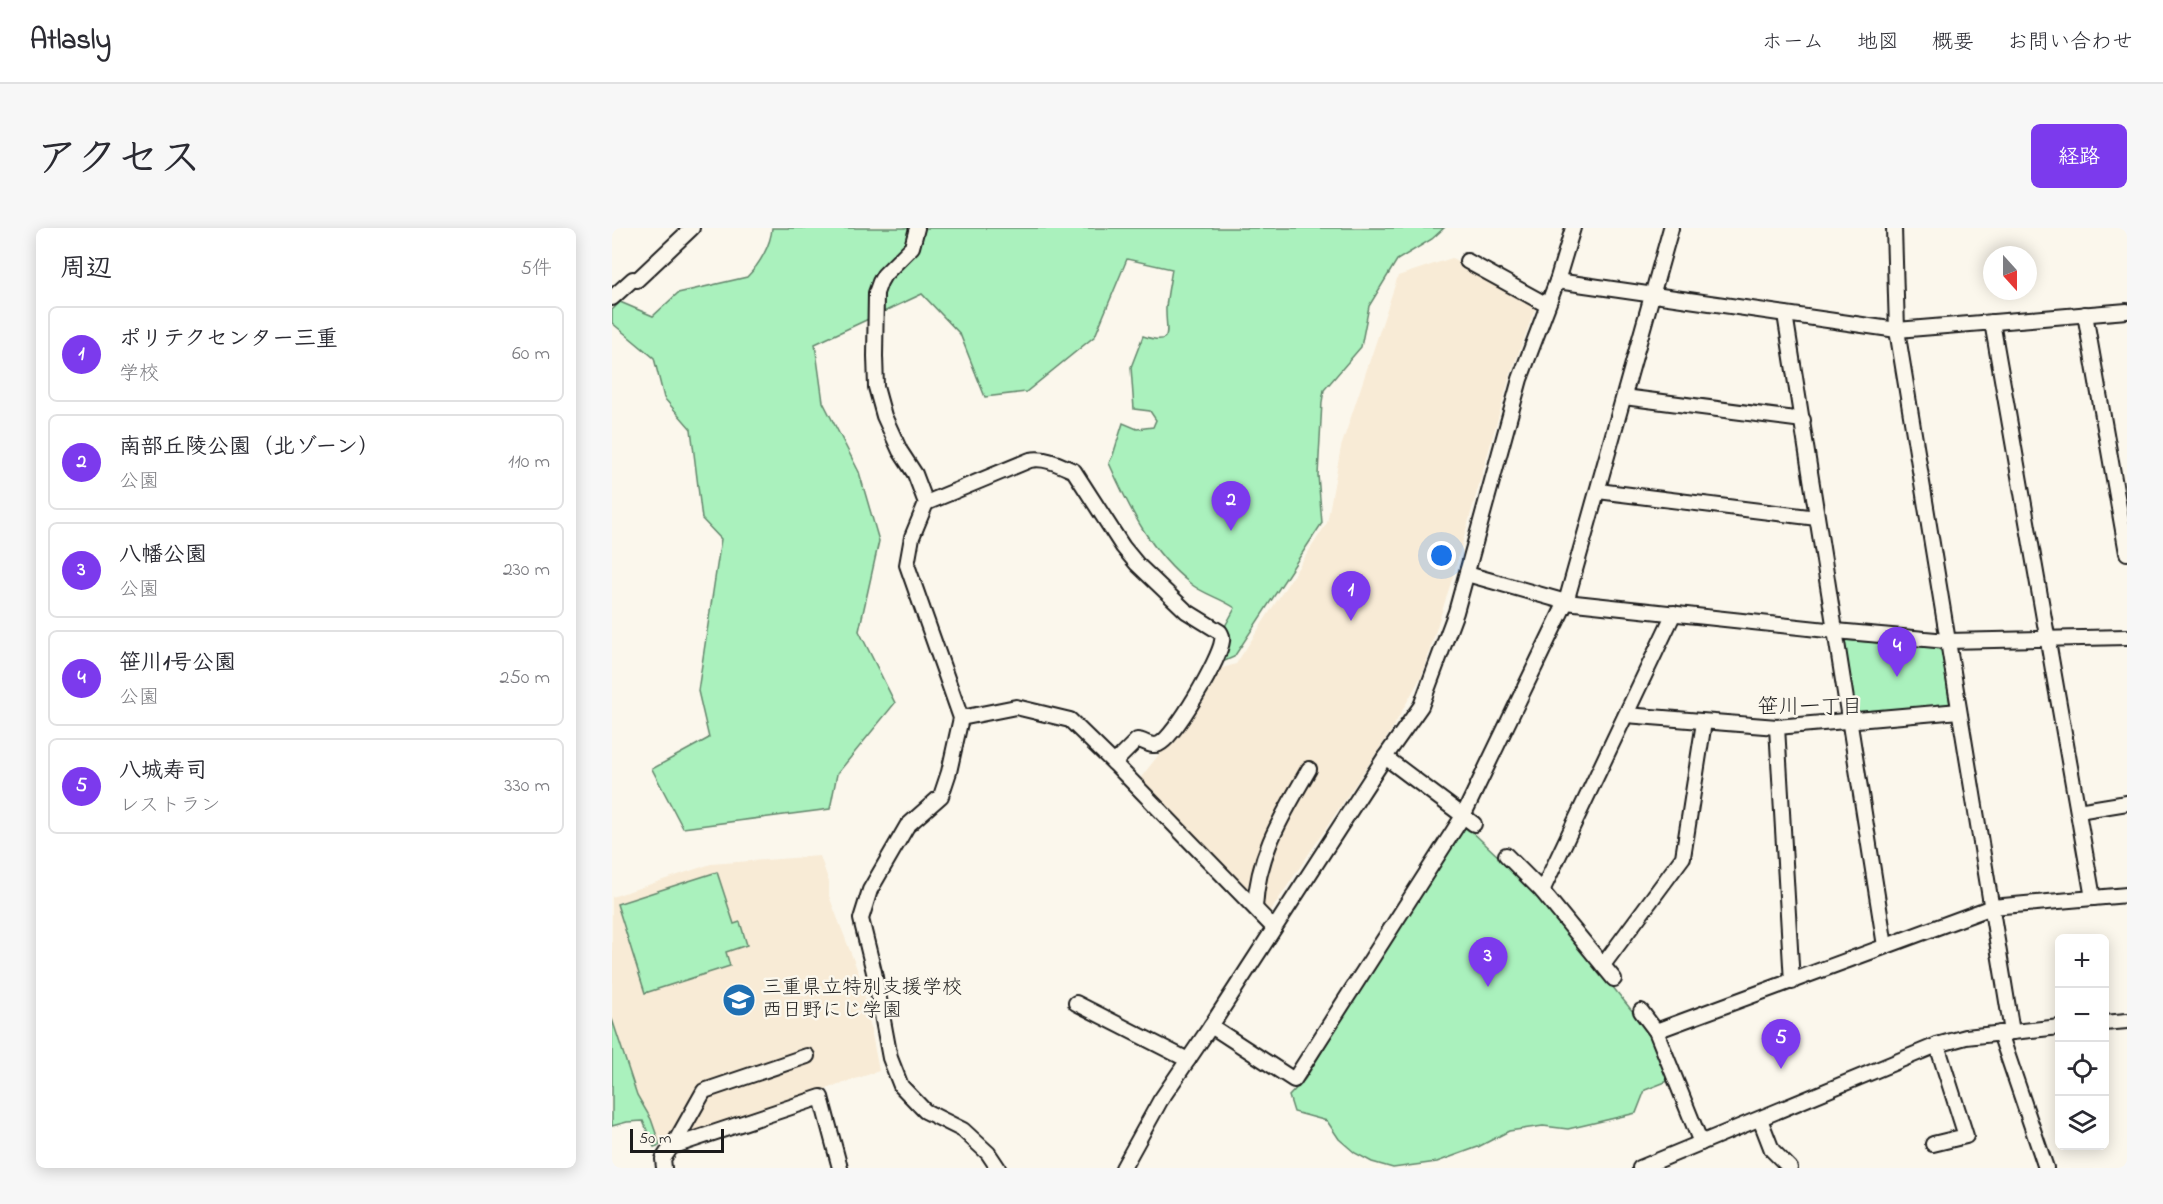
<!DOCTYPE html>
<html lang="ja">
<meta charset="utf-8">
<style>
:root{--surface:#fff;--page:#f7f7f7;--text:#2b2b33;--muted:#7c7c81;--line:#e1e1e2;--accent:#7c3aed}
body{margin:0;font-family:"Indie Flower","Klee One",sans-serif;background:var(--page);color:var(--text)}
.controls{position:absolute;right:18px;bottom:18px;display:grid;overflow:hidden;border-radius:9px;box-shadow:0 3px 15px #0003}
.controls button{width:54px;height:54px;display:grid;place-items:center;padding:0;border:0;border-bottom:2px solid var(--line);background:var(--surface);color:var(--text);font:30px sans-serif}
.compass{position:absolute;left:1371px;top:18px;width:54px;height:54px;border-radius:50%;background:var(--surface);box-shadow:0 3px 15px #0003;rotate:159deg}
.scale{position:absolute;left:18px;bottom:15px;width:94px;box-sizing:border-box;padding-left:6px;border:3px solid #1c1c1c;border-top:0;font-size:16px;line-height:21px;white-space:nowrap;color:#1c1c1c;-webkit-text-stroke:4px #fbf7ec;paint-order:stroke}
.you{position:absolute;left:830px;top:328px;width:21px;height:21px;margin:-15px;border:4px solid #fff;border-radius:50%;background:#1a73e8;box-shadow:0 0 0 9px #1a73e833}
.badge{display:grid;place-items:center;width:39px;height:39px;border-radius:50%;background:var(--accent);color:#fff;font-size:20px;font-weight:700}
.pin{position:absolute;translate:-50% -50px;filter:drop-shadow(0 2px 3px #0008)}
.pin::after{content:'';position:absolute;top:32px;width:21px;height:18px;background:inherit;clip-path:polygon(0 0,100% 0,50% 100%)}
.list{margin:0;padding:0;list-style:none}
h2{display:flex;justify-content:space-between;align-items:center;height:78px;margin:0;padding:0 24px;font-size:26px}
h2 small{font-size:20px;font-weight:400;color:var(--muted)}
.list li{display:grid;grid-template-columns:39px 1fr auto;gap:18px;align-items:center;box-sizing:border-box;height:96px;margin:0 12px 12px;padding:0 12px;border:2px solid var(--line);border-radius:9px}
.list b{display:block;font-size:22px;white-space:nowrap}
.list p{margin:0;font-size:20px;white-space:nowrap;color:var(--muted)}
.list em{font-size:20px;font-style:normal;color:var(--muted)}
.icon{flex:none;width:33px;height:33px;fill:none;stroke:currentColor;stroke-width:2;stroke-linecap:round;stroke-linejoin:round}
.map{position:relative;flex:none;width:1515px;height:940px;overflow:hidden;border-radius:9px}
header{display:flex;align-items:center;gap:36px;box-sizing:border-box;height:84px;padding:0 30px;background:var(--surface);border-bottom:2px solid var(--line)}
header strong{font-size:28px}
nav{display:flex;gap:33px;margin-inline-start:auto;font-size:21px}
.intro{display:flex;align-items:center;justify-content:space-between;box-sizing:border-box;height:144px;padding:0 36px}
h1{margin:0;font-size:42px}
.button{padding:15px 27px;border-radius:9px;background:var(--accent);color:#fff;font-size:21px;font-weight:700}
main{display:flex;gap:36px;padding:0 36px}
aside{flex:1;background:var(--surface);border-radius:9px;box-shadow:0 3px 15px #0003}
.map>svg:first-child{display:block}
</style>
<header>
<strong>Atlasly</strong>
<nav><a>ホーム</a><a>地図</a><a>概要</a><a>お問い合わせ</a></nav>
</header>
<div class="intro"><h1>アクセス</h1><a class="button">経路</a></div>
<main>
<aside>
<h2>周辺<small>5件</small></h2>
<ul class="list">
<li><span class="badge">1</span><div><b>ポリテクセンター三重</b><p>学校</p></div><em>60 m</em></li>
<li><span class="badge">2</span><div><b>南部丘陵公園（北ゾーン）</b><p>公園</p></div><em>110 m</em></li>
<li><span class="badge">3</span><div><b>八幡公園</b><p>公園</p></div><em>230 m</em></li>
<li><span class="badge">4</span><div><b>笹川1号公園</b><p>公園</p></div><em>250 m</em></li>
<li><span class="badge">5</span><div><b>八城寿司</b><p>レストラン</p></div><em>330 m</em></li>
</ul>
</aside>
<div class="map">
<svg width="1515" height="940" viewBox="0 0 1515 940">
<rect width="100%" height="100%" fill="#fbf7ec"/>
<filter id="ink" filterUnits="userSpaceOnUse"><feTurbulence type="fractalNoise" baseFrequency=".0167" numOctaves="2"/><feDisplacementMap in="SourceGraphic" scale="12" xChannelSelector="R" yChannelSelector="G"/><feConvolveMatrix kernelMatrix="1 2 1 2 8 2 1 2 1" color-interpolation-filters="sRGB"/></filter>
<g filter="url(#ink)">
<!-- built -->
<g fill="#f8ebd6">
<polygon points="840,30 925,76 898,148 841,348 810,447 779,503 658,684 526,553 564,505 607,441 624,436 715,295 729,219 786,48"/>
<polygon points="208,628 217,654 217,668 250,754 267,843 48,917 39,891 25,867 0,791 0,669 99,636"/>
</g>
<!-- green -->
<g fill="#aaf1bd" stroke="#63866c" stroke-width="1.5">
<path d="M160 0H832L820 11 785 32 757 78 749 119 712 162 710 174 706 247 710 295 622 429 606 436 611 402 623 380C609 370 591 366 579 356 539 325 517 280 497 235L501 227 511 195 525 201 541 199 544 192 538 183 522 181 519 139 531 108C564 119 553 102 554 80 555 67 558 54 560 41L515 31 483 108 414 164 373 169 348 106 310 66 203 116 211 174 247 244 267 313 247 403 283 475 225 546 218 581 71 600 40 541 97 510 86 463 109 311 90 291 79 201 52 170 42 130 0 95V82L8 74 41 88 66 65 135 49C147 37 159 17 160 0Z"/>
<polygon points="1235,412 1325,420 1330,423 1338,476 1332,480 1245,488 1241,484 1231,415"/>
<polygon points="849,598 854,598 924,664 1038,805 1056,853 1033,862 1024,885 956,901 931,898 897,903 866,919 825,934 781,940 760,934 743,925 727,911 715,893 682,884 677,868 693,851"/>
<polygon points="105,644 122,696 128,694 135,717 114,724 118,738 33,765 5,676"/>
<polygon points="0,791 25,867 39,891 48,917 42,919 31,893 15,894 0,898"/>
</g>
<g fill="none" stroke-linecap="round" stroke-linejoin="round">
<defs>
<g id="minor">
<polyline points="305,0 300,19 272,47 268,54 264,65 263,128 264,159 272,188 288,223 303,246 314,275 300,309 295,337 349,490 337,544 329,568 295,598 258,662 249,691 262,744 278,830 289,858 313,883 351,902 376,925 386,940"/>
<polyline points="1282,0 1285,102 1400,804"/>
<polyline points="855,33 935,77"/>
<polyline points="945,53 1285,102 1515,83"/>
<polyline points="0,70 21,51 25,52 80,0"/>
<polyline points="1173,86 1273,718"/>
<polyline points="1473,86 1515,325"/>
<polyline points="1380,94 1481,670"/>
<polyline points="1012,169 1191,192"/>
<polyline points="986,263 1205,290"/>
<path d="M314 275 418 232C434 229 448 237 462 243L511 319 525 336 574 383 608 404C610 408 611 408 610 413 608 431 562 510 547 516 538 520 533 512 525 512L502 535"/>
<polyline points="855,346 954,374 1224,403 1335,413 1515,409"/>
<polyline points="1014,487 1165,499 1347,483"/>
<polyline points="349,490 404,479 458,492 502,535 662,700"/>
<polyline points="1165,499 1180,754"/>
<polyline points="773,529 862,596"/>
<polyline points="1466,583 1515,575"/>
<polyline points="894,627 930,663 1002,751"/>
<polyline points="930,663 1062,385"/>
<path d="M643 679C646 624 671 587 697 541"/>
<polyline points="991,737 1071,629 1092,494"/>
<polyline points="464,775 576,832"/>
<polyline points="1029,783 1044,803 1089,915"/>
<polyline points="1492,795 1515,793"/>
<polyline points="599,798 682,852 851,588 954,374 1059,0"/>
<polyline points="1044,803 1380,679 1515,667"/>
<polyline points="1388,805 1434,940"/>
<polyline points="1148,891 1160,922 1178,940"/>
<polyline points="1321,916 1354,908 1325,817"/>
<polyline points="61,918 92,863 195,828"/>
<polyline points="52,940 51,931 59,919 209,869 228,940"/>
<polyline points="511,940 548,873 599,798 773,529 809,478 844,384 908,151 945,53 961,0"/>
<polyline points="1028,940 1325,817 1354,809 1448,799"/>
</g>
</defs>
<!-- minor casing -->
<use href="#minor" stroke="#1c1c1c" stroke-width="18"/>
<!-- minor -->
<use href="#minor" stroke="#fbf7ec" stroke-width="14"/>
</g>
</g>
<!-- icons -->
<defs>
<symbol id="school-disc" viewBox="-11 -11 22 22"><circle r="9.5" fill="#1f6fb2" stroke="#fbf7ec"/><path d="M0-5L7-2L0 1L-7-2ZM-4 1L0 2.5L4 1V4Q0 6-4 4Z" fill="#fff"/></symbol>
</defs>
<g fill-rule="evenodd">
<use href="#school-disc" x="108" y="753" width="38" height="38"/>
</g>
<g text-anchor="middle" dominant-baseline="central" stroke-width="5" stroke-linejoin="round" paint-order="stroke">
<!-- poi labels -->
<g font-size="20" fill="#1c1c1c" stroke="#fbf7ec" text-anchor="start">
<text x="150" y="760">三重県立特別支援学校<tspan x="150" dy="23">西日野にじ学園</tspan></text>
</g>
<!-- neighbourhood labels -->
<g font-size="21" fill="#1c1c1c" stroke="#fbf7ec">
<text x="1198" y="480">笹川一丁目</text>
</g>
</g>
</svg>
<div class="controls">
<button>+</button>
<button>−</button>
<button><svg class="icon" aria-label="locate" viewBox="0 0 24 24"><circle cx="12" cy="12" r="6"/><path d="M12 2v4M12 18v4M2 12h4M18 12h4"/></svg></button>
<button><svg class="icon" aria-label="layers" viewBox="0 0 24 24"><path d="M12 4l9 5-9 5-9-5zM3 14l9 5 9-5"/></svg></button>
</div>
<svg class="compass" viewBox="-18 -18 36 36"><path d="M0-13l5 13h-10z" fill="#e53935"/><path d="M0 13l5-13h-10z" fill="#7c7c81"/></svg>
<div class="scale">50 m</div>
<div class="you"></div>
<div class="pin badge" style="left:739px;top:393px">1</div>
<div class="pin badge" style="left:619px;top:303px">2</div>
<div class="pin badge" style="left:876px;top:759px">3</div>
<div class="pin badge" style="left:1285px;top:449px">4</div>
<div class="pin badge" style="left:1169px;top:841px">5</div>
</div>
</main>
